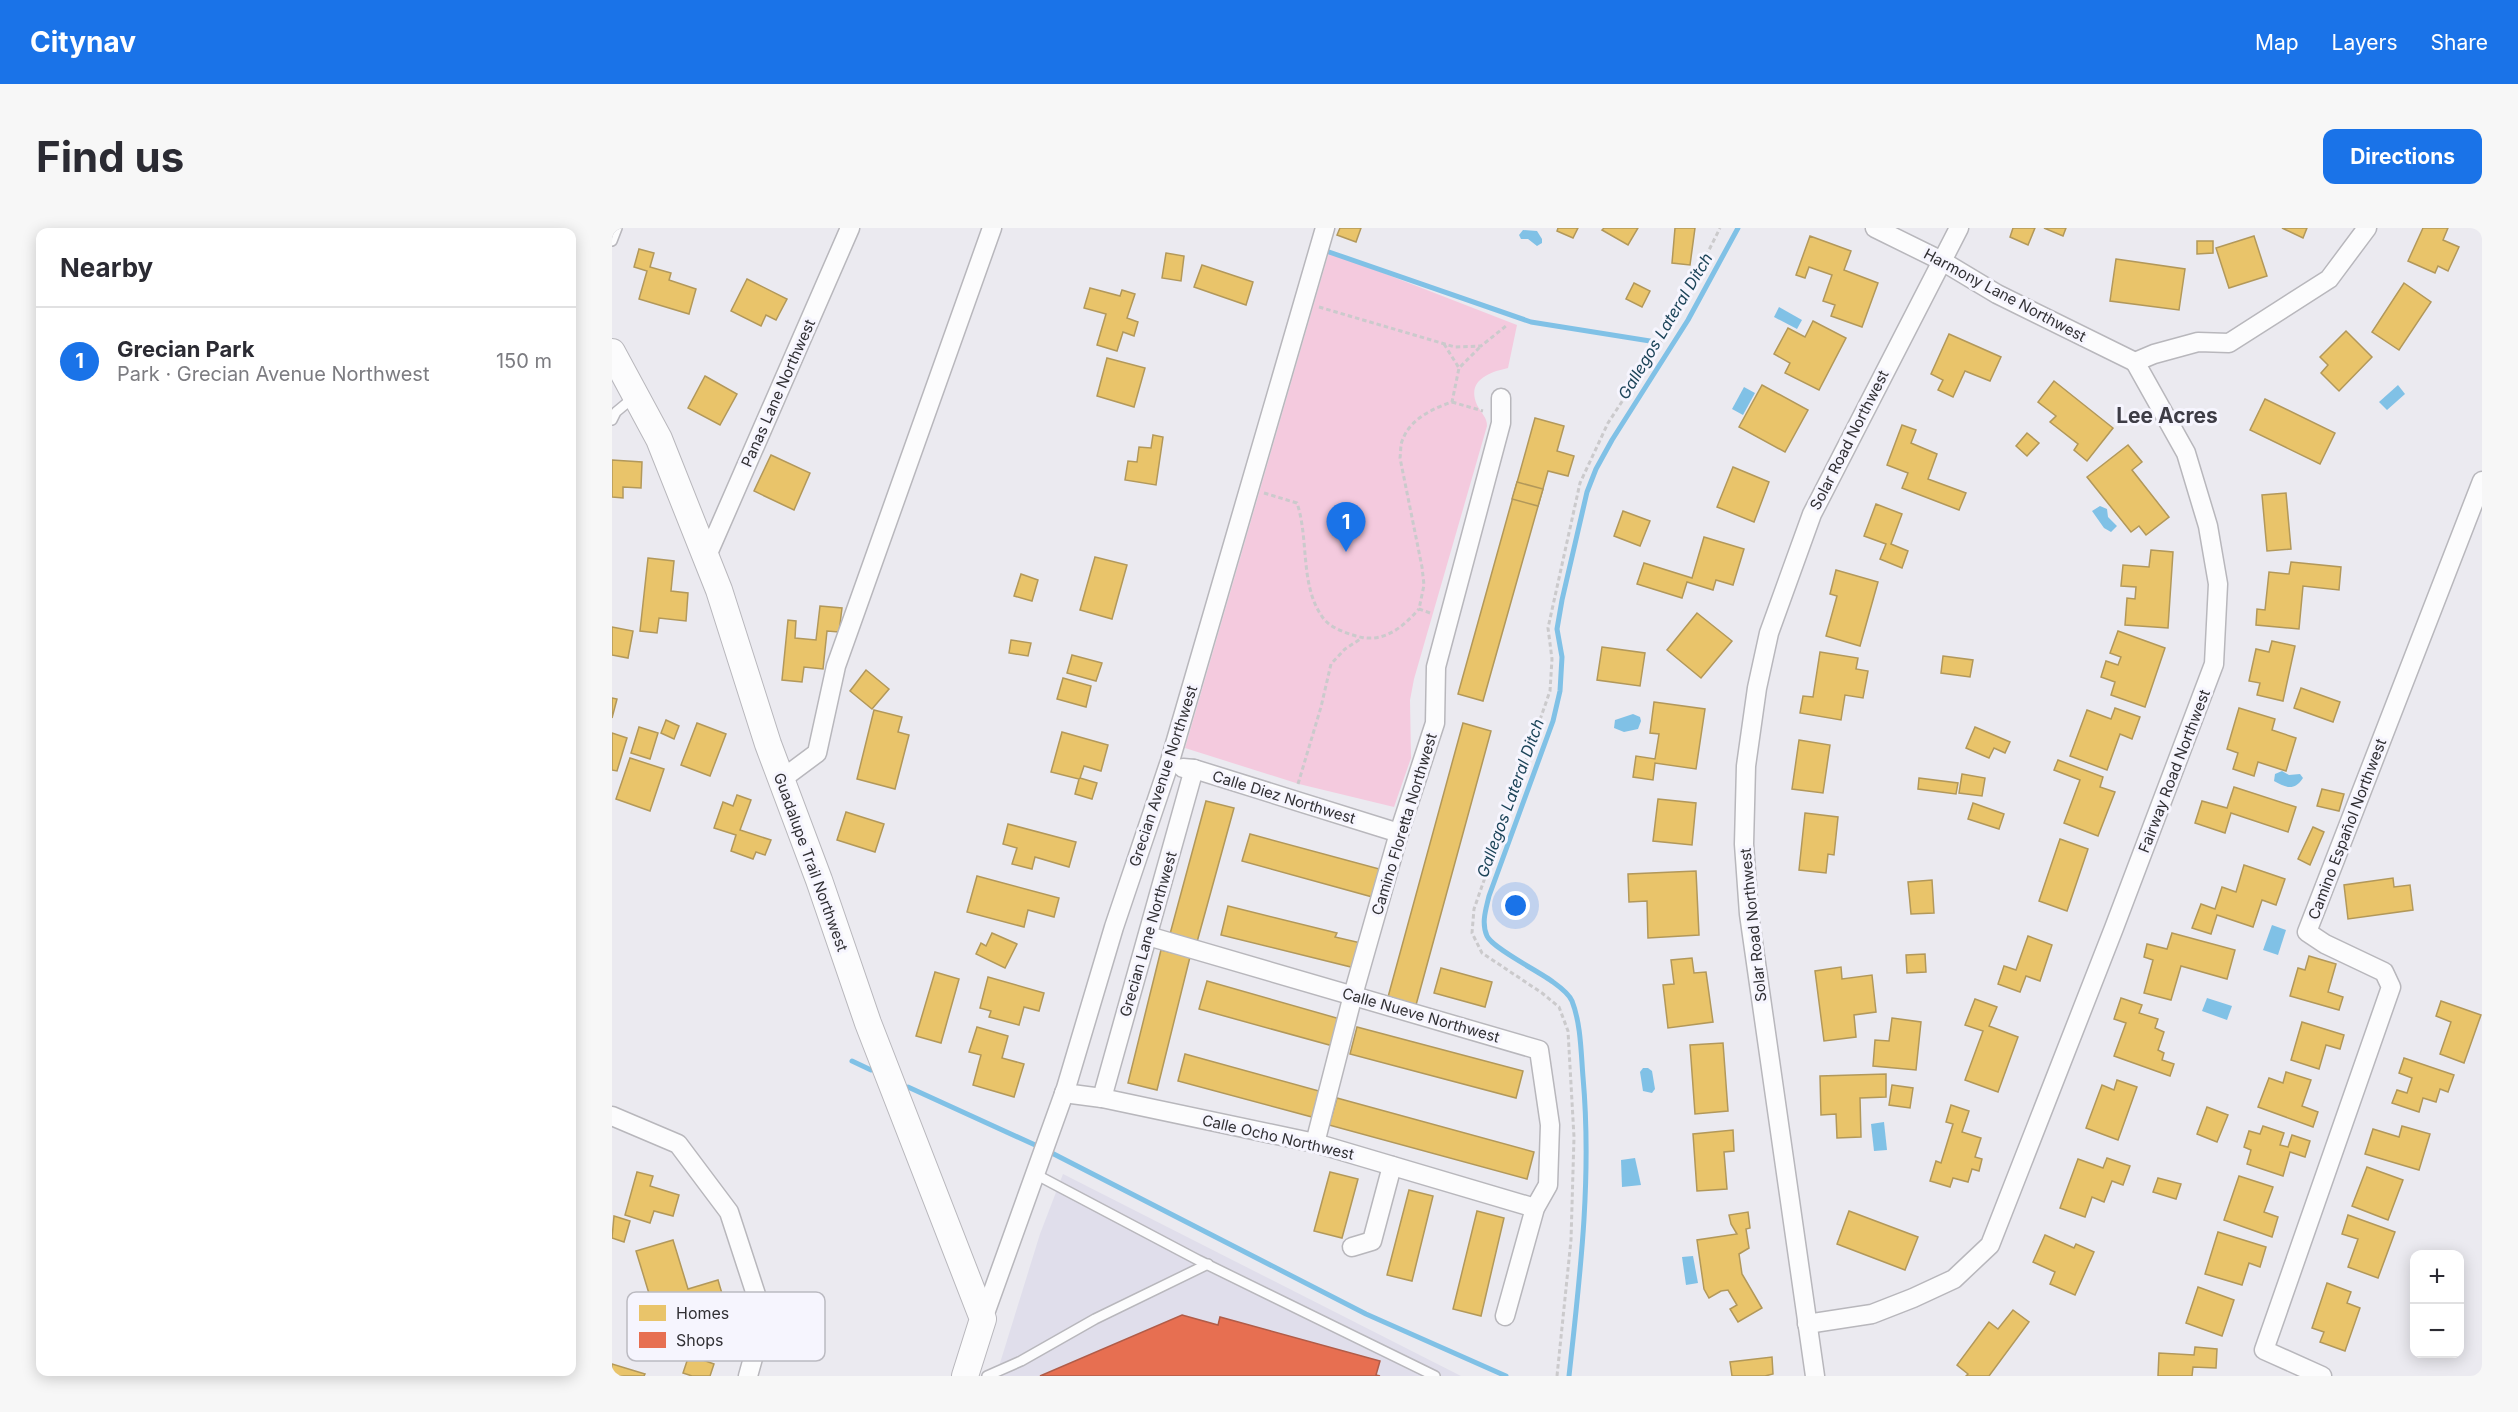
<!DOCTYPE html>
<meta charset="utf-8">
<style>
:root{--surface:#fff;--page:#f7f7f7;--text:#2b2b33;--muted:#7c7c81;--line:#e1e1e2;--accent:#1a73e8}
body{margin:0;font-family:Inter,sans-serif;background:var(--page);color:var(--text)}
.controls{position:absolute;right:18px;bottom:18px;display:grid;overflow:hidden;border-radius:12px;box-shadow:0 3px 15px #0003}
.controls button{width:54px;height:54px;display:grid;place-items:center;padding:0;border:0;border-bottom:2px solid var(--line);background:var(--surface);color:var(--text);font:30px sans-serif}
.you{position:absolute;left:904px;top:678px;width:21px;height:21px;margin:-15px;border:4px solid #fff;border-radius:50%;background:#1a73e8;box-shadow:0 0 0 9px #1a73e833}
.badge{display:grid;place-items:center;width:39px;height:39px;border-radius:50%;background:var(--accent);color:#fff;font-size:20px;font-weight:700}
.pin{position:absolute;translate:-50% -50px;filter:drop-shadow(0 2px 3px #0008)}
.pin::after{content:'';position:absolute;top:32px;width:21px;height:18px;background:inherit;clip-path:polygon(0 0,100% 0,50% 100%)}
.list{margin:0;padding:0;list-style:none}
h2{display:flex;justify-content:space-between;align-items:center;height:78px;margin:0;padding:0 24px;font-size:26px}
h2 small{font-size:20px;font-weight:400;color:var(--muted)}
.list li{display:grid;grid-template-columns:39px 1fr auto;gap:18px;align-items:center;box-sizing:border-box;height:108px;padding:0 24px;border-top:2px solid var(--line)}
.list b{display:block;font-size:22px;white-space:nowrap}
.list p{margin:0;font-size:20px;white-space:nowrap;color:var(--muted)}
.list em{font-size:20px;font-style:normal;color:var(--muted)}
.map{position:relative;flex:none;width:1870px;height:1148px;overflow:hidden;border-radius:12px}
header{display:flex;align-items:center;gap:36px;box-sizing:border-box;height:84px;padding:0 30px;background:var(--accent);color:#fff}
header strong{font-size:28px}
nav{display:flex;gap:33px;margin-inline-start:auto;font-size:21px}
.intro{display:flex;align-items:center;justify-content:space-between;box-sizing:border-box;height:144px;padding:0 36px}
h1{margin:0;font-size:42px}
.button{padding:15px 27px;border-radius:12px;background:var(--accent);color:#fff;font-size:21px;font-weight:700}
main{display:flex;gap:36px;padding:0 36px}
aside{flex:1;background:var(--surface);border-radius:12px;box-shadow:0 3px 15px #0003}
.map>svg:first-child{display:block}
</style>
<header>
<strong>Citynav</strong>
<nav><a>Map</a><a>Layers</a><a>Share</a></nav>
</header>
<div class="intro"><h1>Find us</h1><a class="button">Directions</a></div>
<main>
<aside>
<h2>Nearby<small></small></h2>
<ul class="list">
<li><span class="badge">1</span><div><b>Grecian Park</b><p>Park · Grecian Avenue Northwest</p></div><em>150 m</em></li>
</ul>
</aside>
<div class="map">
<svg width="1870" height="1148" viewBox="0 0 1870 1148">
<rect width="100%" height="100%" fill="#ebeaf0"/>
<!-- built -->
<polygon fill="#e0deeb" points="451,946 849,1148 384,1148 428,1006"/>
<!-- green -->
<path fill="#f4cade" d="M717 24 905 97 896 140C878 144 854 152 865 177 869 185 875 189 875 198L802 451 798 472 799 530 782 579 687 556 573 520Z"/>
<!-- water -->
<g fill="#80c1e6">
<polygon points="911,2 925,3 930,11 930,15 925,18 916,11 909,11 907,7"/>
<polygon points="1167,79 1190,92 1185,101 1162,89"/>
<polygon points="1786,157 1793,166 1775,182 1767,174"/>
<polygon points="1132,159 1143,165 1131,187 1120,181"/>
<polygon points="1488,278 1495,281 1496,289 1505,298 1499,304 1492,300 1480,283"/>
<polygon points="1021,486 1028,489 1029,493 1026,501 1012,504 1002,500 1003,492"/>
<path d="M1670 543 1677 547 1688 546 1691 550C1682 564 1673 559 1662 553L1663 546Z"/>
<polygon points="1660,697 1674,702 1666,727 1651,722"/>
<polygon points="1595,770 1620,778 1615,792 1590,783"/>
<polygon points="1031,840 1036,840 1040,843 1043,861 1040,865 1031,863 1028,844"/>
<polygon points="1272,894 1275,922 1262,923 1259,896"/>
<polygon points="1023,930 1029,957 1010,959 1009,932"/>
<polygon points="1081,1028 1086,1055 1074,1057 1070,1029"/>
</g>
<!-- homes -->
<g fill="#e9c46a" stroke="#b2985a" stroke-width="1.5">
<polygon points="728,0 749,0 744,14 725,7"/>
<polygon points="946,0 966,0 961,10 945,3"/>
<polygon points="992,0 1026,0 1016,17 990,2"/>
<polygon points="1063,0 1083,0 1078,37 1060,35"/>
<polygon points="1401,0 1423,0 1416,17 1398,9"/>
<polygon points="1432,0 1454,0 1451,8"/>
<polygon points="1670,0 1695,0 1691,10"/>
<polygon points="1811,0 1836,0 1831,12 1847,19 1836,43 1826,38 1823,45 1796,33"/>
<polygon points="1198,8 1239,23 1232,42 1266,55 1250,99 1219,88 1223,77 1211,73 1220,47 1197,39 1193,50 1184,47"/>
<polygon points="1642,8 1655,48 1617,60 1604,20"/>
<polygon points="1585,13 1601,13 1601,25 1585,26"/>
<polygon points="27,21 42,25 38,39 59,45 57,52 84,61 77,86 27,71 35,43 22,39"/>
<polygon points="554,25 572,28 569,53 550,50"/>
<polygon points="1504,31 1573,41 1567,82 1498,73"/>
<polygon points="590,37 641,54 634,77 582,59"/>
<polygon points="135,51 175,71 164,92 154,87 149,98 119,83"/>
<polygon points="1022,55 1038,63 1030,79 1014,71"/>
<polygon points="1792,55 1819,74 1787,122 1760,104"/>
<polygon points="478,60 508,68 510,62 523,66 515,90 526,94 522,108 511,104 505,123 485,117 494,86 472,80"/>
<polygon points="1201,93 1234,110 1207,162 1173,145 1178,135 1162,126 1176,100 1193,109"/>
<polygon points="1734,103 1760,129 1727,163 1709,145 1716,137 1708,129"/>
<polygon points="1337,106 1389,129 1378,153 1353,143 1341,169 1326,162 1331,152 1319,146"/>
<polygon points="495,130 533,140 522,179 485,168"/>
<polygon points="93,148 125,166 108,197 76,180"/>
<polygon points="1442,153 1501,200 1475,233 1462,222 1466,216 1438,194 1444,188 1426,174"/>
<polygon points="1150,157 1196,182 1173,224 1127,199"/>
<polygon points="1653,171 1723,205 1708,236 1638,202"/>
<polygon points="923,190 952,198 945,223 962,228 956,248 936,243 871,473 846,466"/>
<polygon points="1290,197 1304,202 1299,215 1325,226 1316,251 1354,265 1347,282 1290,260 1296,245 1275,237"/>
<polygon points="1415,205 1427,215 1415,228 1404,218"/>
<polygon points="541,207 551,209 544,257 513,252 516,233 525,234 527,219 539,220"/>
<polygon points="1516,217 1530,234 1520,242 1557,289 1534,307 1527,298 1519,304 1475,249"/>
<polygon points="159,227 198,245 182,282 142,263"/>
<polygon points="0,232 30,234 29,260 11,259 11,270 0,269"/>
<polygon points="1121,239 1157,254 1142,294 1105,279"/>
<polygon points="905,254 931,261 926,278 900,271"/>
<polygon points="1674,265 1679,321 1655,323 1650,267"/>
<polygon points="1264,276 1290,286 1279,316 1296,323 1290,340 1268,331 1274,316 1252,308"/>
<polygon points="1011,283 1038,293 1028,318 1002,308"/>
<polygon points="1092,309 1132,321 1121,357 1104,352 1101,362 1075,354 1070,370 1025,356 1032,335 1080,350"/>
<polygon points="1539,322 1561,324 1556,400 1513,397 1515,370 1523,371 1524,359 1509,358 1511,337 1537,339"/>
<polygon points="483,329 515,337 500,391 468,382"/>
<polygon points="36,330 62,333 59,363 76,365 74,393 47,390 45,405 28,403"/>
<polygon points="1679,334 1729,339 1727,362 1691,358 1687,401 1644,397 1645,381 1653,382 1657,344 1677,346"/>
<polygon points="1224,342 1266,354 1248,418 1214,408 1225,368 1218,366"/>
<polygon points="409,346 426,352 420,373 402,368"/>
<polygon points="208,378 230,380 227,404 215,403 211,441 192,439 190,454 170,452 176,392 184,393 183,410 204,412"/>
<polygon points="1085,385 1120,413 1089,450 1055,422"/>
<polygon points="0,399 21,403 16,430 0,427"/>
<polygon points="1506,403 1553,420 1533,479 1499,467 1503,454 1489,449 1494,433 1506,437 1509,429 1498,425"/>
<polygon points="399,412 419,415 416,428 397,425"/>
<polygon points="1660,413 1683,418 1671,473 1645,467 1648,455 1637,453 1644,421 1657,424"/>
<polygon points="990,419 1033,425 1028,458 985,452"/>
<polygon points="1208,424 1246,430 1244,441 1256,443 1251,470 1233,467 1229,492 1188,485 1191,468 1201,469"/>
<polygon points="460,427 490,435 484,453 455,445"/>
<polygon points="1331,428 1361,432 1358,449 1329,445"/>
<polygon points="254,442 277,461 260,481 238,463"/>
<polygon points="451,450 479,458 474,479 445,471"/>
<polygon points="1689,460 1728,474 1721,494 1682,480"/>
<polygon points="0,470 5,471 0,490"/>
<polygon points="1042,474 1093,481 1084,541 1043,535 1041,552 1021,549 1024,528 1043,531 1047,506 1038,505"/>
<polygon points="1503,480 1528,489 1520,511 1508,506 1495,542 1458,528 1475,482 1499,491"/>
<polygon points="1627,480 1663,491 1660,502 1684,510 1674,543 1646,534 1642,548 1621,541 1626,525 1615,521"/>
<polygon points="262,482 290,489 286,504 297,507 283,561 245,551"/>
<polygon points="54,492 67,498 62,511 49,505"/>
<polygon points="85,495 114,506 98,548 69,537"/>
<polygon points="851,495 879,503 804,777 776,769"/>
<polygon points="27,499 46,505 38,531 19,525"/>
<polygon points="1363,499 1398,514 1393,525 1382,520 1377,530 1354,520"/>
<polygon points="450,504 496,517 489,543 472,538 468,550 485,555 480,571 463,566 467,551 439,544"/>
<polygon points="0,505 15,510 5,543 0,542"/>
<polygon points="1187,512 1218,517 1211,565 1180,561"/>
<polygon points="18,530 52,541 38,583 4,571"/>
<polygon points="1446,532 1491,549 1488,559 1503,564 1486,608 1452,595 1468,552 1442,542"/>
<polygon points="1350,546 1373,550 1370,568 1347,565"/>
<polygon points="1307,550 1346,555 1344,566 1306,561"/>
<polygon points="1622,559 1684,579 1676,604 1619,585 1613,605 1583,595 1590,573 1615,580"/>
<polygon points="1710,561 1732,566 1727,583 1705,578"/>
<polygon points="125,567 139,572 128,602 159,612 153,627 144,624 141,631 119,623 124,607 102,600 111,574 121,578"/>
<polygon points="1046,571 1084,575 1080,617 1041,613"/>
<polygon points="594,573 622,580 585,714 558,706"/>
<polygon points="1361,575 1392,586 1387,601 1356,591"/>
<polygon points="234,584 272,596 263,624 225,612"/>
<polygon points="1193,585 1226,589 1222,627 1216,626 1214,645 1187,642"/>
<polygon points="396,596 464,614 457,639 423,629 420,641 400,636 405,620 391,616"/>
<polygon points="1701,599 1712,604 1698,637 1686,631"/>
<polygon points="638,606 771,642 764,670 630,633"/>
<polygon points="1448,611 1476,621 1455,683 1427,673"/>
<polygon points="1632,637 1673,651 1664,677 1650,672 1641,699 1605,687 1599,706 1580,700 1589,676 1603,681 1610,659 1624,664"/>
<polygon points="1084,643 1087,707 1036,710 1035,673 1017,674 1016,646"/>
<polygon points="365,648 447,670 442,689 416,682 412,699 355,684"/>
<polygon points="1781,650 1782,659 1798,657 1801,682 1736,691 1732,657"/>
<polygon points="1320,652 1322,685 1299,686 1296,654"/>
<polygon points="616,678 725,705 723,709 749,715 743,740 609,707"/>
<polygon points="380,705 405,716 393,740 364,726 369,715 374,718"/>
<polygon points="1560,705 1623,722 1615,751 1569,738 1559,772 1532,765 1541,732 1532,729 1535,716 1555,721"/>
<polygon points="1416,708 1440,717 1428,753 1414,748 1408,764 1386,756 1392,738 1404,742"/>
<polygon points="549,722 578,729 545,862 516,855"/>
<polygon points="1313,726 1314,744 1295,745 1294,727"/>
<polygon points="1697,728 1724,736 1716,764 1731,769 1727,782 1678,768 1686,740 1693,742"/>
<polygon points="1080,730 1082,745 1094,744 1101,794 1056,800 1051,757 1062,756 1059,732"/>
<polygon points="1229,739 1230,751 1260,747 1264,784 1242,787 1244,809 1212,813 1203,743"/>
<polygon points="829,740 880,754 873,779 822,765"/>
<polygon points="323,744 347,751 329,815 304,808"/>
<polygon points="376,749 432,765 427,783 412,779 407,797 377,789 379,783 368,780"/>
<polygon points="595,753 728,791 721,818 587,781"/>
<polygon points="1509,770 1530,777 1527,785 1546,791 1543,800 1552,804 1546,822 1552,825 1550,832 1562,836 1558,848 1502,828 1514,795 1502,791"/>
<polygon points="1363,771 1385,779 1377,798 1406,809 1386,864 1353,852 1371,803 1353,797"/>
<polygon points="1829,773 1869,787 1852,835 1828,826 1839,794 1824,788"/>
<polygon points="1280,790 1309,794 1304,842 1261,838 1263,812 1277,813"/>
<polygon points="1690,794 1732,807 1728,821 1714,817 1707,841 1679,832"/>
<polygon points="365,799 396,808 390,830 412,836 402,869 361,857 369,827 357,824"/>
<polygon points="745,799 911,843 904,870 738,826"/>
<polygon points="1111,815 1116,883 1083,886 1078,817"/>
<polygon points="573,826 707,863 700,889 566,853"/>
<polygon points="1792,830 1842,847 1836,864 1828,861 1824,874 1811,870 1807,884 1780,875 1785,862 1795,865 1800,850 1787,845"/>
<polygon points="1674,844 1699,852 1690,878 1706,884 1701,899 1646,879 1657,850 1671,855"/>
<polygon points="1274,846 1274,869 1248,870 1249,909 1225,910 1224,886 1209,887 1208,848"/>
<polygon points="1505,852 1525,859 1506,912 1474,900 1490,857 1502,862"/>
<polygon points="1280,857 1301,860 1298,880 1277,877"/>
<polygon points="725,870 922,924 915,951 717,897"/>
<polygon points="1339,877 1357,883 1350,904 1369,910 1363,929 1370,931 1367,943 1360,941 1356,954 1341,950 1338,959 1318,953 1324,933 1329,935 1341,896 1334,894"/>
<polygon points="1595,879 1616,887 1605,914 1585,906"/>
<polygon points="1651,898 1672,905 1668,917 1676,919 1680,907 1698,913 1693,929 1678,924 1671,948 1635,936 1639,922 1632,919 1637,903 1648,906"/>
<polygon points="1790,898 1818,906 1807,942 1753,926 1761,901 1787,909"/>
<polygon points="1121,902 1122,923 1112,924 1115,961 1085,963 1081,906"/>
<polygon points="1495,930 1518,938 1511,957 1500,953 1492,974 1480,969 1473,989 1448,980 1466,931 1491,940"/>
<polygon points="1755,939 1791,952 1776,992 1740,978"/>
<polygon points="25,944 41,948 38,958 67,967 61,988 42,983 38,995 13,987"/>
<polygon points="718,944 746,951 730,1010 702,1003"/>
<polygon points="1627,948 1661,959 1652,984 1666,989 1660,1009 1612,992"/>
<polygon points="1546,950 1569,956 1564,971 1541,964"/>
<polygon points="797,962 821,968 800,1053 775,1047"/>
<polygon points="865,983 892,990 869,1088 841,1081"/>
<polygon points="1237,983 1306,1009 1293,1042 1225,1016"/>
<polygon points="1136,984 1138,1000 1134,1001 1137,1020 1127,1026 1130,1046 1150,1080 1126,1094 1118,1081 1125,1077 1116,1062 1109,1063 1097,1070 1092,1061 1085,1012 1125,1006 1119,996 1117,987"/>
<polygon points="1736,987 1783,1004 1766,1050 1736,1039 1746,1011 1730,1006"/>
<polygon points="2,988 18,993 12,1014 0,1010"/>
<polygon points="1606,1004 1654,1019 1648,1039 1637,1035 1630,1057 1593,1046"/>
<polygon points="1433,1007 1462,1020 1464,1016 1482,1024 1463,1067 1438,1056 1443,1044 1421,1034"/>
<polygon points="61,1012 76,1061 106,1052 111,1069 65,1082 60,1066 39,1072 24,1023"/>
<polygon points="1715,1055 1739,1064 1735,1075 1748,1080 1733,1123 1708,1114 1712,1104 1700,1100"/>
<polygon points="1586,1059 1622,1072 1610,1108 1574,1095"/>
<polygon points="1401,1082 1417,1094 1377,1148 1354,1148 1356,1146 1345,1137 1377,1094 1386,1101"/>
<polygon points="1583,1119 1605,1121 1604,1140 1581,1139 1580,1148 1546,1148 1547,1125 1582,1127"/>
<polygon points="77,1127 102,1136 98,1148 80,1148 71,1145"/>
<polygon points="1160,1129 1161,1146 1153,1148 1120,1148 1118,1134"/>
<polygon points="0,1136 33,1146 32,1148 0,1148"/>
</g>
<!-- shops -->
<polygon fill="#e76f51" stroke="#b05c48" stroke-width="1.5" points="570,1087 606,1097 608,1089 768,1133 764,1147 768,1148 428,1148"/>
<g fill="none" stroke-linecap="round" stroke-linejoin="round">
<!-- stream -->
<g stroke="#80c1e6" stroke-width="5">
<polyline points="717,24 919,94 1038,113"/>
<polyline points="240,833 259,842"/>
<polyline points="296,859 432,921 754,1086 894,1148"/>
<path d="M957 1148C968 1048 980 950 971 849 969 825 969 796 960 773 957 766 948 759 941 754 928 744 880 720 875 708 869 695 874 681 877 668L941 493 948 463 950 429 945 401 950 372 975 264 984 241 1000 212 1076 92 1126 0"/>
</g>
<defs>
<g id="lane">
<polyline points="0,13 5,0"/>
<polyline points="0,192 4,184 22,169"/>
<polyline points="423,946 586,1032 823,1148"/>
<polyline points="375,1148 409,1133 483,1091 596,1036"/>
</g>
<g id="street">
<polyline points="1263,0 1330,33 1385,66 1523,134"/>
<polyline points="1523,134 1542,126 1586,114 1617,115 1717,51 1755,0"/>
<polyline points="94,330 238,0"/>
<polyline points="571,540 582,541 787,605"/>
<polyline points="170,551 205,525 224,438 380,0"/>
<polyline points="536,708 927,822 938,897 936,957 923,980 893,1088"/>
<polyline points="452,865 490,870 703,915 923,980"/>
<polyline points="490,870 582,541"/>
<polyline points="0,888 66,916 117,984 149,1082 143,1123 136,1148"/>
<polyline points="703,915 741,767 787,605 823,495 824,439 889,195 889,170"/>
<polyline points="740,1019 760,1013 780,938"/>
<polyline points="371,1091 454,860 502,699 558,533 713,0"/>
<polyline points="1195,1096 1260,1086 1301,1070 1342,1051 1378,1017 1502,700 1602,436 1606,356 1596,298 1574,225 1523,134"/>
<polyline points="1203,1148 1137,686 1132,616 1134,538 1145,460 1157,405 1200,286 1347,0"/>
<polyline points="1710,1148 1652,1122 1779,759 1772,744 1713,716 1695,704 1870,253"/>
</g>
<polyline id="secondary" points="0,124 47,211 107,362 156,516 207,652 256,795 371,1091 353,1148"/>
</defs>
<!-- lane casing -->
<use href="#lane" stroke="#b8b7bc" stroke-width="12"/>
<!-- street casing -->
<use href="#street" stroke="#b8b7bc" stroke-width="21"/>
<!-- secondary casing -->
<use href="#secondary" stroke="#b8b7bc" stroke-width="28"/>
<!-- path -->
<g stroke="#cbcacc" stroke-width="3" stroke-dasharray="4.5 3" stroke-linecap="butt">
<polyline points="707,79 843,119 869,118 894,98"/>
<polyline points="832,116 847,140"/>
<polyline points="840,174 871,183"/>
<path d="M652 265 685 275C697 311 688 355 709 387 716 399 731 404 744 408 771 416 790 400 807 381"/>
<path d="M818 385 807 381 812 357 810 339 788 230C789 224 788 216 791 211 798 191 822 180 840 174L847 140 868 119"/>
<polyline points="686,556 709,479 719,436 733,421 750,410"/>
<polyline points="945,1148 959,1012 962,909 956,803 947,779 930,765 870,725 860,705 862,681 938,463 940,431 936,400 968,255 996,195 1058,100 1108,0"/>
</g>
<!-- lane -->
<use href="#lane" stroke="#fcfcfd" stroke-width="9"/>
<!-- street -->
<use href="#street" stroke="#fcfcfd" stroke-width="18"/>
<!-- secondary -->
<use href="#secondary" stroke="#fcfcfd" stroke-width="26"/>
</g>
<g text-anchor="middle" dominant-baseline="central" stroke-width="6" stroke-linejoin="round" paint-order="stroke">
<!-- street labels -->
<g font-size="15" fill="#313034" stroke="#f6f5fe">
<text transform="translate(1393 67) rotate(28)">Harmony Lane Northwest</text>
<text transform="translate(166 165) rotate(-66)">Panas Lane Northwest</text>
<text transform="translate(1237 212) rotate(-63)">Solar Road Northwest</text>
<text transform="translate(1562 543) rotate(-69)">Fairway Road Northwest</text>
<text transform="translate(551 548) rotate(-72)">Grecian Avenue Northwest</text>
<text transform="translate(672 569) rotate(17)">Calle Diez Northwest</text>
<text transform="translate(792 596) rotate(-73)">Camino Floretta Northwest</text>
<text transform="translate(1735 601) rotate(-69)">Camino Español Northwest</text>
<text transform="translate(199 634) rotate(70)">Guadalupe Trail Northwest</text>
<text transform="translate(1141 697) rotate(-96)">Solar Road Northwest</text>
<text transform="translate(536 706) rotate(-74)">Grecian Lane Northwest</text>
<text transform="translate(809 787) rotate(16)">Calle Nueve Northwest</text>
<text transform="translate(666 909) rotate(13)">Calle Ocho Northwest</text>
</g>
<!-- water labels -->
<g font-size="16" font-style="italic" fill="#1c4459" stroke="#f6f5fe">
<text transform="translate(1053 98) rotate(-59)">Gallegos Lateral Ditch</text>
<text transform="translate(898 570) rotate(-70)">Gallegos Lateral Ditch</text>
</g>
<!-- district labels -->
<g font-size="21" font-weight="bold" fill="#3e3d46" stroke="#f6f5fe">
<text x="1555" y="187">Lee Acres</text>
</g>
</g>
<!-- legend -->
<rect x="15" y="1064" width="198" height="69" rx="9" fill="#f6f5fe" stroke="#bbbac1" stroke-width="1.5"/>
<rect x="27" y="1077" width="27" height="16" fill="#e9c46a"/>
<rect x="27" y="1104" width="27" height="16" fill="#e76f51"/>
<g font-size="16" fill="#313034">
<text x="64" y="1091">Homes</text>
<text x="64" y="1118">Shops</text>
</g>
</svg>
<div class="controls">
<button>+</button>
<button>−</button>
</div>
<div class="you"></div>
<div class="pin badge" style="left:734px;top:324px">1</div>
</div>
</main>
